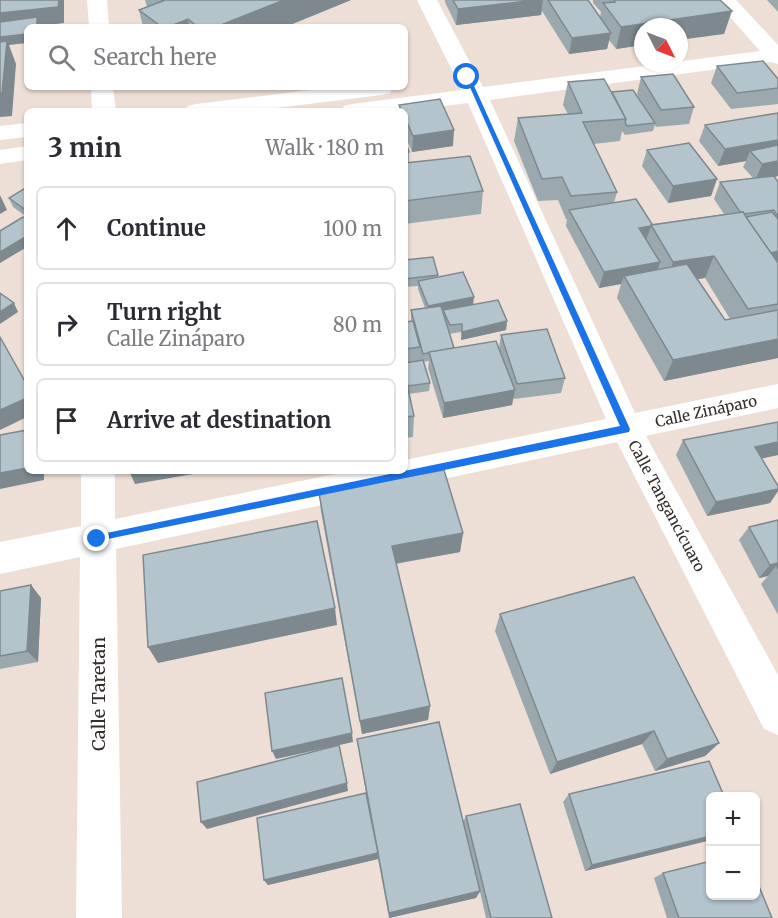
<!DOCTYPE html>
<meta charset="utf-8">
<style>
:root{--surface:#fff;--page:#f7f7f7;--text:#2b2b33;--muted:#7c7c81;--line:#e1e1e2}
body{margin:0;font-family:Merriweather,serif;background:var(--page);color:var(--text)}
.controls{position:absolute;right:18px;bottom:18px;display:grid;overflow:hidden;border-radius:9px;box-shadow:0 2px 4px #0004}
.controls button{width:54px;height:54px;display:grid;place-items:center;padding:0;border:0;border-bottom:2px solid var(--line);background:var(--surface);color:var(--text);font:30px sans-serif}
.compass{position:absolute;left:634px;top:18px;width:54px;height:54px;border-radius:50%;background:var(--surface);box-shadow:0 2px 4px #0004;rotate:132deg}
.stop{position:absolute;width:18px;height:18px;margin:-14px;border:4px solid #1a73e8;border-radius:50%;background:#fff}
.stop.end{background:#1a73e8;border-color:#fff;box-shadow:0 2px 6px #0008}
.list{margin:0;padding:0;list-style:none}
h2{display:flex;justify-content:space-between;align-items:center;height:78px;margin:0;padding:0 24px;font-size:26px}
h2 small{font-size:20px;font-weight:400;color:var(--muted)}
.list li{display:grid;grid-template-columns:39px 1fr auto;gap:18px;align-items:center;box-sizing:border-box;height:84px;margin:0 12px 12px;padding:0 12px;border:2px solid var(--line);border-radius:9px}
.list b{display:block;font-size:22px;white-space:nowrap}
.list p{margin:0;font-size:20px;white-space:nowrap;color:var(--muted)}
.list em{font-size:20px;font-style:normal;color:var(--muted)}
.icon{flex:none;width:33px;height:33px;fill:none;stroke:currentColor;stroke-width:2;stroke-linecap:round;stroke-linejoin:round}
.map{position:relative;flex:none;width:778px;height:918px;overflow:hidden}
.search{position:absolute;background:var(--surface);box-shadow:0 2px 4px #0004;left:24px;top:24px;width:384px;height:66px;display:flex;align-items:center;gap:15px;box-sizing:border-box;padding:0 21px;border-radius:9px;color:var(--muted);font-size:22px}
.panel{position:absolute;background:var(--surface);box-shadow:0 2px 4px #0004;left:24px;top:108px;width:384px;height:366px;border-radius:9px}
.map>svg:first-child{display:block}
</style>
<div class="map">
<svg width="778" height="918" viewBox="0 0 778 918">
<rect width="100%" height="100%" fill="#eedfd6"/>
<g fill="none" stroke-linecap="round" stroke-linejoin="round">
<!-- street -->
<g fill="#fff" fill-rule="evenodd">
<polygon points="87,0 107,0 109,27 89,27"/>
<polygon points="417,0 437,0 483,87 760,51 715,0 736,0 778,45 778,64 770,62 490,100 635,413 778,384 778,408 646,436 778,675 778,735 764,729 617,442 116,549 122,918 76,918 80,557 0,574 0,542 81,526 81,471 115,471 115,519 350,471 405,471 405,460 606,419 468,103 404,111 340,111 344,106 352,104 462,90"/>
<polygon points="91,87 113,87 116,111 92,111"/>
<polygon points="335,87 393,88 390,93 382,95 252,111 184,111 188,106 196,104"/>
<polygon points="27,123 27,137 0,140 0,126"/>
<polygon points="27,146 27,160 0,164 0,150"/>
</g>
</g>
<!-- wall -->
<g fill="#9ba9af" fill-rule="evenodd">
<polygon points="145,0 351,0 285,27 143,27 139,10 147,7"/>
<polygon points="445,0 588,0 600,17 601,12 593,3 593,0 720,0 724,34 643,27 643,45 616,49 609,40 607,49 569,54 542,11 541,15 456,25 445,2"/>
<polygon points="767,0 778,0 778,12"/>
<polygon points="717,66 778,79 778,104 731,109 711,83"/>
<path d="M641 77 694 107 689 124 656 127 655 125 653 131 625 135 622 131 620 141 594 144 617 192 614 203 652 224 724 214 714 199 720 182 753 178 743 167 746 161 718 166 699 141 705 125 778 113V176L774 177 778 182V358L664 381 617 298 621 284 599 288 566 226 567 219H566L558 200 538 201 514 141 518 118 568 114 563 105 568 82 612 92 644 106 637 94ZM705 278 730 319 725 320 698 279Z"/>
<polygon points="399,105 453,146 412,152 405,135 405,111 399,111"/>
<polygon points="405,139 409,152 409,163 483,191 481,214 405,224"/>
<polygon points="647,150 717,179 711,196 668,203 642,166"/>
<polygon points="27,187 27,217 13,207 9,198"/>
<polygon points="405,260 438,275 438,277 473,304 507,321 506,330 461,340 461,332 449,334 454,348 499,348 501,335 565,378 561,393 514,399 513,398 512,405 443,418 428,368 429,361 423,362 430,383 429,391 409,394 414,416 413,437 405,438 405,322 411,321 411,310 425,308 418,289 418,286 405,287"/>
<polygon points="683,440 778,455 762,458 778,486 778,491 770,503 707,516 676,455"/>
<polygon points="319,493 463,533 460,552 396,564 430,706 428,720 362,734 321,512"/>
<polygon points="778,520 778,615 761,584 768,576 759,578 739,540 749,527"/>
<polygon points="31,585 41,598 38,662 0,669 0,591"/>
<polygon points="500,614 719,743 705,756 655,771 642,744 550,774 495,631"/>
<polygon points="357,739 463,822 466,816 552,918 486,918 480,892 476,898 389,918 378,859 268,885 264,880 366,793"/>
<polygon points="569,794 711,796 711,840 585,871 563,802"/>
<polygon points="663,873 772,918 667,918 654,878"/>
</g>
<!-- shaded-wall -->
<g fill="#7e898f">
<polygon points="59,0 64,0 64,23 40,26 40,27 0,30 0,13"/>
<polygon points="284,0 351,0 285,27 216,27"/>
<polygon points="536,0 543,0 541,15 456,25 458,9"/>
<polygon points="732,11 724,34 679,40 679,27 643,27 643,45 616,49 621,27"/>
<polygon points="188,19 189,27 168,27"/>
<polygon points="611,33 607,49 569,54 572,38"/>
<polygon points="27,34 27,43 9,45 16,64 12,116 0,117 0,37"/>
<polygon points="454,130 453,146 412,152 413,136"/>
<polygon points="778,140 778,155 750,151 746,161 718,166 725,149"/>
<polygon points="778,161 778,176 755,181 762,164"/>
<polygon points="717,179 711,196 668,203 673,186"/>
<polygon points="0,195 7,210 0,214"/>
<polygon points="651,226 645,243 639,228"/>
<polygon points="27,236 27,247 0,263 0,252"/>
<polygon points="778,251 778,266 768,253"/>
<polygon points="714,256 705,278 665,284 673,262"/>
<polygon points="660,262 655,278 624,276 621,284 599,288 604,272"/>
<polygon points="474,297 473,306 427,314 428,306"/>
<polygon points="14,303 18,312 0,324 0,312"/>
<polygon points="507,321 506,330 461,340 462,332"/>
<polygon points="778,339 778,358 664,381 673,360"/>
<polygon points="515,390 512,405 443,418 444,403"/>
<polygon points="27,398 27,417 0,430 0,410"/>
<polygon points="778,442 778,455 746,462 755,447"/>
<polygon points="27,468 27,471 44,471 44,480 0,489 0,473"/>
<polygon points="129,471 199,471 199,473 135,484"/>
<polygon points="778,489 778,491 770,503 707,516 716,502"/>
<polygon points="463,533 460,552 392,564 392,546"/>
<polygon points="778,563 778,570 776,566 768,576 759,578 770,565"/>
<polygon points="31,585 41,598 38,662 27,651"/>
<polygon points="335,608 337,625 158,663 148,647"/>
<polygon points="430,706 428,720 362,734 360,721"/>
<polygon points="654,731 642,744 550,774 557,762"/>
<polygon points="352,733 353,742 276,759 272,751"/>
<polygon points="719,743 705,756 655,771 667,759"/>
<polygon points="347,783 348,791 207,829 201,822"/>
<polygon points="711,836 711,840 585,871 592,865"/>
<polygon points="377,853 378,859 268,885 264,880"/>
<polygon points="480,891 476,898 389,918 389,913"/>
</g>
<!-- building -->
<g fill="#b4c4cc" stroke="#7e898f" stroke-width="1.5">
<polygon points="0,0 59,0 58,7 0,13"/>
<polygon points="161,0 284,0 216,27 198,27 188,19 168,27 162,27 139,10 163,1"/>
<polygon points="453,0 536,0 458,9"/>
<polygon points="548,0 588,0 611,33 572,38"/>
<polygon points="614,0 720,0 732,11 621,27 603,3 615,2"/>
<polygon points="37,17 37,27 27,27 27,34 0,37 0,22"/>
<polygon points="7,41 2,93 0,93 0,42"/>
<polygon points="763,61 778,79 778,88 737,93 717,66"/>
<polygon points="673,74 694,107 661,110 641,77"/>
<polygon points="604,79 626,119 583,122 617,192 571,196 562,177 542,179 518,118 582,113 568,82"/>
<polygon points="633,90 655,123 627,126 625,122 626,119 612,92"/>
<polygon points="440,99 454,130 413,136 405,118 405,111 402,111 399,105"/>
<polygon points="374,109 375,111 356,111"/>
<polygon points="778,113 778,140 725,149 705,125"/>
<polygon points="405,139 409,152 405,153"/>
<polygon points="689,143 717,179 673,186 647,150"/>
<polygon points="778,145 778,161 762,164 750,151"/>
<polygon points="470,156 483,191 405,201 405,163"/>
<polygon points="774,176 778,182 778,217 774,210 744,214 743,212 740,212 720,182"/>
<polygon points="27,187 27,211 9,198"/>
<polygon points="636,199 652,224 651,226 639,228 660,262 604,272 569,210"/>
<polygon points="743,212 778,263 778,304 748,309 714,256 673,262 651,225"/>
<polygon points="772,212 778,219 778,251 771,253 746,217"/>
<polygon points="23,217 27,220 27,236 0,252 0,231"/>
<polygon points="433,257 438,275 405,279 405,260"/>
<polygon points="687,264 725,320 778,310 778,339 673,360 624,276"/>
<polygon points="463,272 474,297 428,306 418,281"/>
<polygon points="0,293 14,303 0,312"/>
<polygon points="498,300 507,321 462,332 462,324 450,325 443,310"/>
<polygon points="441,306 454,348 423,354 411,310"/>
<polygon points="413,321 420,347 405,349 405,322"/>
<polygon points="547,329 565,378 517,384 501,335"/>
<polygon points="0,337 27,385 27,398 0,410"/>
<polygon points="496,341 515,390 444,403 429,352"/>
<polygon points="423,360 430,383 408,386 405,375 405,363"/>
<polygon points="405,375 414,416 405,417"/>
<polygon points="778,422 778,442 755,447 778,486 778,489 716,502 683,440"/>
<polygon points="27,430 27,468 0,473 0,435"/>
<polygon points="444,470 463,533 392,546 430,706 360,721 319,493"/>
<polygon points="778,520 778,563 770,565 749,527"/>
<polygon points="317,521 335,608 148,647 143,555"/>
<polygon points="634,577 719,743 667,759 654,731 557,762 500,614"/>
<polygon points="31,585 27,651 0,656 0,591"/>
<polygon points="342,678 352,733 272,751 265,693"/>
<polygon points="439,722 480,891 389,913 357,739"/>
<polygon points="339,745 347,783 201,822 197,782"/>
<polygon points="709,761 724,796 711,796 711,836 592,865 569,794"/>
<polygon points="366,793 378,853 264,880 257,818"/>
<polygon points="520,804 552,918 491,918 466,816"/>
<polygon points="711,861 711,896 756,896 756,879 772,918 679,918 663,873"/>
</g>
<!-- route -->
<polygon fill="#1a73e8" points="465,76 470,77 630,429 629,432 93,542 92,539 97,535 620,426"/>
<g text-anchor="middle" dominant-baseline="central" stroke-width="4.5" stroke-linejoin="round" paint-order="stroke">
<!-- street labels -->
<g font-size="15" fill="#342e2b" stroke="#fff">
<text transform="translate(706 411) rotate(-12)">Calle Zináparo</text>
<text transform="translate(667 506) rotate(62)">Calle Tangancícuaro</text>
</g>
<!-- near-street labels -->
<g font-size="18" fill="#342e2b" stroke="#fff">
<text transform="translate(98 694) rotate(-90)">Calle Taretan</text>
</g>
</g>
</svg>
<div class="controls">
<button>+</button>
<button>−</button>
</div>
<svg class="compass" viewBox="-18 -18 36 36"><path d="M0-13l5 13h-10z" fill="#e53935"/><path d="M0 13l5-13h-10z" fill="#7c7c81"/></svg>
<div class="stop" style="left:467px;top:77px"></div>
<div class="stop end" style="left:97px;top:539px"></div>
<div class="search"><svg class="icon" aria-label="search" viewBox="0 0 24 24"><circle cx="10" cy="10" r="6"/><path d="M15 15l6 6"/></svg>Search here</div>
<section class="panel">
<h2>3 min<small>Walk · 180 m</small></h2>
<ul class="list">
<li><svg class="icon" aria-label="ahead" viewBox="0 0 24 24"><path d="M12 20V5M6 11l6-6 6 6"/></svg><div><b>Continue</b></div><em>100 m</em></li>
<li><svg class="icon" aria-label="right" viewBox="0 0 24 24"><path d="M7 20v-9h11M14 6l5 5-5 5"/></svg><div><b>Turn right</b><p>Calle Zináparo</p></div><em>80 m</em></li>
<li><svg class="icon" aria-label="arrive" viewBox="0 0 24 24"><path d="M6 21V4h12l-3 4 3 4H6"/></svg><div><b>Arrive at destination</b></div></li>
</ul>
</section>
</div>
